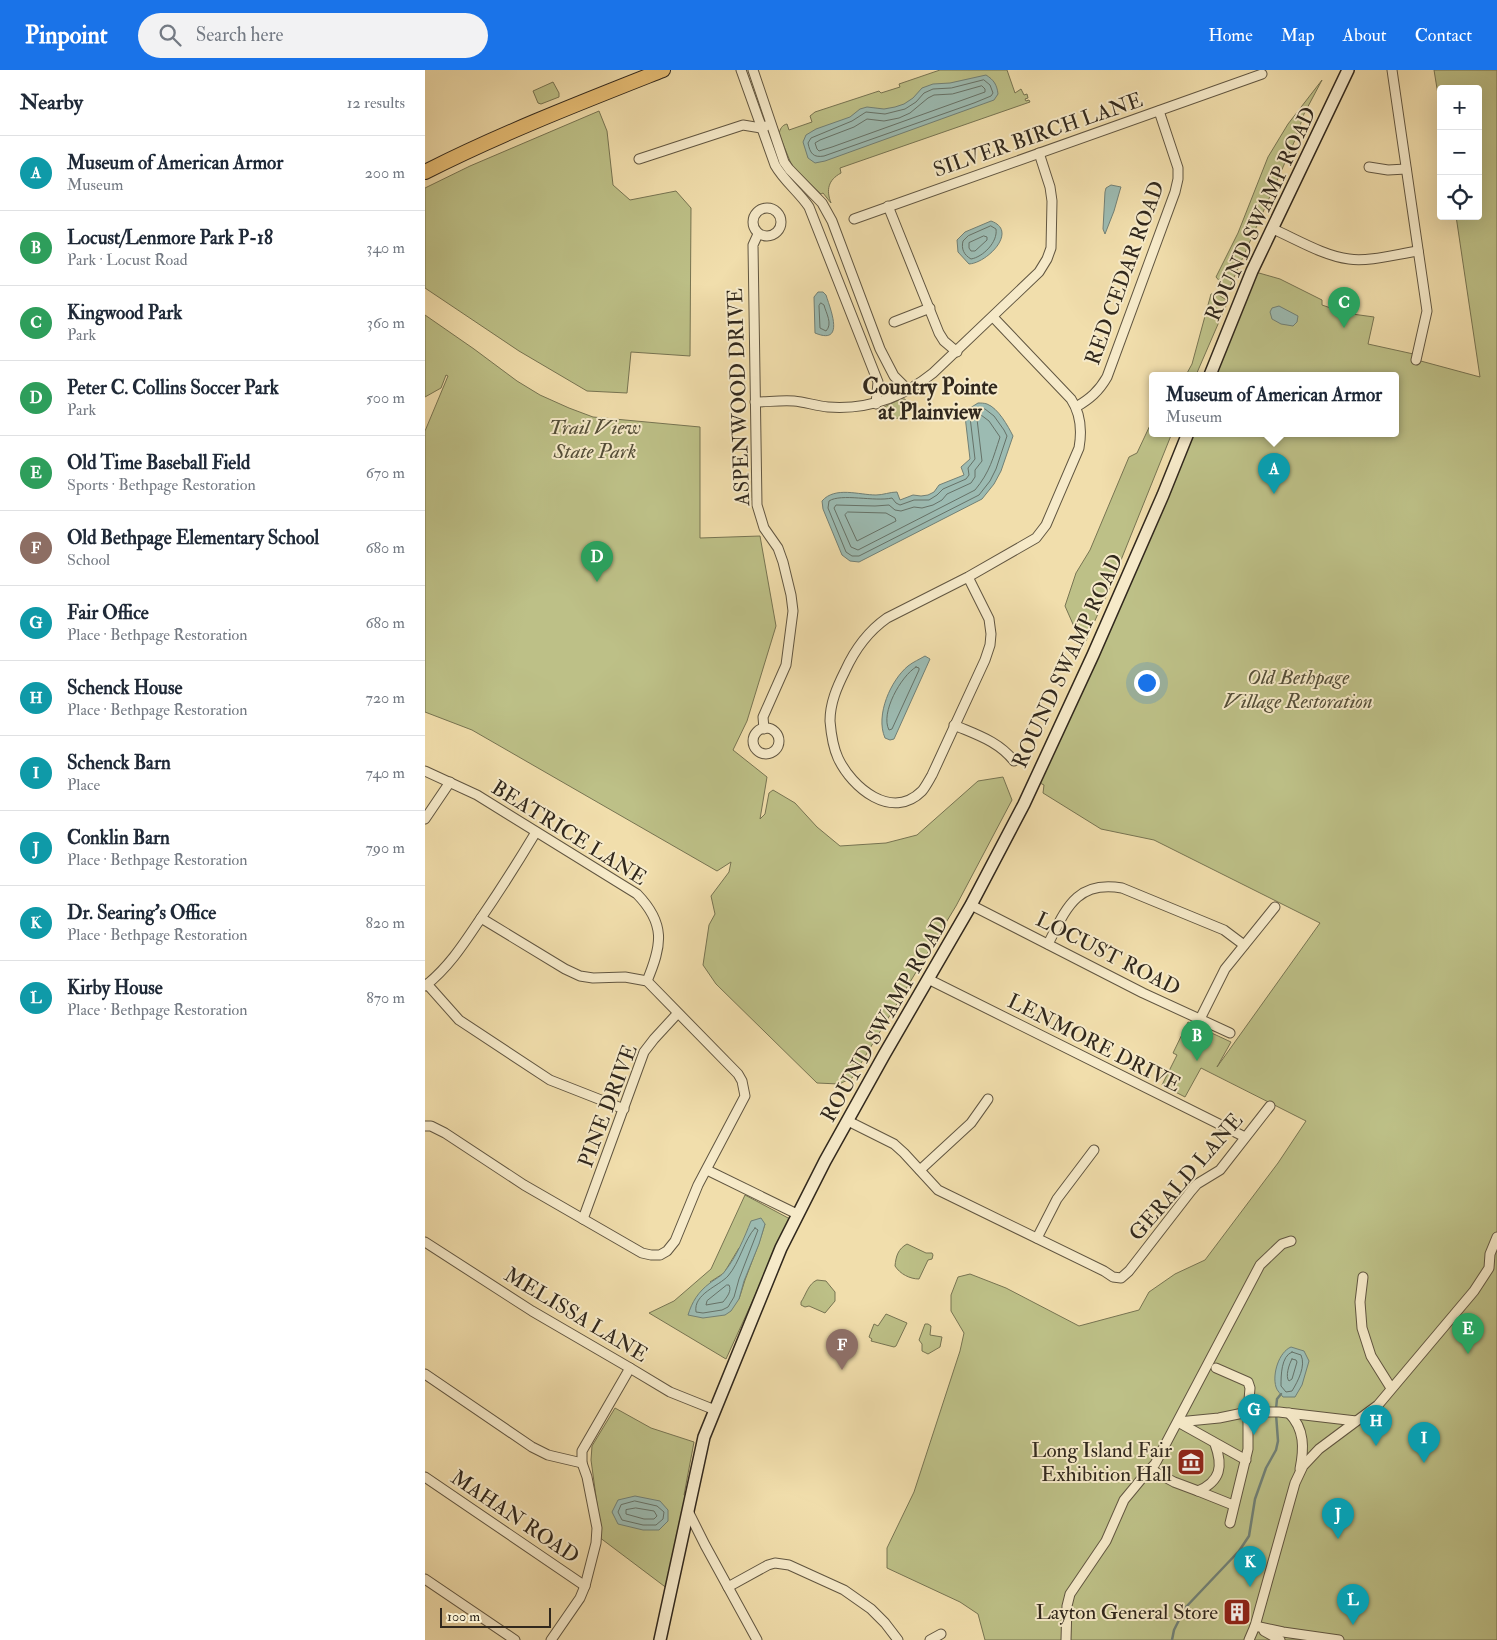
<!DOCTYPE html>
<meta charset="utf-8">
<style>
:root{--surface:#fff;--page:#f2f2f3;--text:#1f2937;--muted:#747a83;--line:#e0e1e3;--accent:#1a73e8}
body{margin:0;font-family:"IM FELL Double Pica",serif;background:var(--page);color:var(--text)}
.controls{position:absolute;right:15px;top:15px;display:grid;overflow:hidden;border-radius:5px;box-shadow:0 5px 20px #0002}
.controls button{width:45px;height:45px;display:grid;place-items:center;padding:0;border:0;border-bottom:1px solid var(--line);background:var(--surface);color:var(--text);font:25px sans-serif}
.scale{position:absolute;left:15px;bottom:12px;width:111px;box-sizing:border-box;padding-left:5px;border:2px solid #31281d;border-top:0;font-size:14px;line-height:18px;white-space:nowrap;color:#31281d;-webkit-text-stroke:4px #f6eac9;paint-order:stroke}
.you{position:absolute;left:721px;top:612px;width:18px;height:18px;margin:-12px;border:4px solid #fff;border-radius:50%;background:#1a73e8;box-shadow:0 0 0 8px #1a73e833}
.badge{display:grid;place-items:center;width:32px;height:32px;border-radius:50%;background:var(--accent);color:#fff;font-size:16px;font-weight:700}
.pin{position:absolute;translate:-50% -41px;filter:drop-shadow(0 1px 2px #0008)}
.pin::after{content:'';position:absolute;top:26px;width:18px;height:15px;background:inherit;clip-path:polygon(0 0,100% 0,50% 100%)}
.popup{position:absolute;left:724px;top:302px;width:250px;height:65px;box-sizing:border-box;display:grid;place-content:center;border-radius:5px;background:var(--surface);filter:drop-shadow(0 1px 4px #0005);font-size:16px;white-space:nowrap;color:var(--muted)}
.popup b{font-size:19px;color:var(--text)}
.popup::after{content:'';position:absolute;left:50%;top:100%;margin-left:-10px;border:10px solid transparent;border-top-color:var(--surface)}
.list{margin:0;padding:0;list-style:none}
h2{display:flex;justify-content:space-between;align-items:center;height:65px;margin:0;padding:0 20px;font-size:21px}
h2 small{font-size:16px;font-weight:400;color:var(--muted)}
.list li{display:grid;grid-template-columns:32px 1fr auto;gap:15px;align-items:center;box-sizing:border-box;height:75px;padding:0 20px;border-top:1px solid var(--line)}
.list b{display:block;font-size:19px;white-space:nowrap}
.list p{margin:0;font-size:16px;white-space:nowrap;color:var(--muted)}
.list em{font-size:16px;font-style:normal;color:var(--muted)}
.icon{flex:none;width:28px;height:28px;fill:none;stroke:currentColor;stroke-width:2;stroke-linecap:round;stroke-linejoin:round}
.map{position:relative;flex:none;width:1072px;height:1570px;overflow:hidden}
header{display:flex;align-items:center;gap:30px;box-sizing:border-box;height:70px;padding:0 25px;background:var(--accent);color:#fff}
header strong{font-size:24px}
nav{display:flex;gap:28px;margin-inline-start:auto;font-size:18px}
.search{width:350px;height:45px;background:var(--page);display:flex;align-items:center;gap:12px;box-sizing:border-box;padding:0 18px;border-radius:28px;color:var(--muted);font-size:19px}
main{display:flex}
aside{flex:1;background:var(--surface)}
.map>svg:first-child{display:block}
</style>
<header>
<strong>Pinpoint</strong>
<div class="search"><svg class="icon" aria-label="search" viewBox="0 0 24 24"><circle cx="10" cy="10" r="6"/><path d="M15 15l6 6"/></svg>Search here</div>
<nav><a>Home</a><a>Map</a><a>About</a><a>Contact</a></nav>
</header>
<main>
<aside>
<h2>Nearby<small>12 results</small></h2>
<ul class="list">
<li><span class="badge" style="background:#0f9aa8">A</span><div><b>Museum of American Armor</b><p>Museum</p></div><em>200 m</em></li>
<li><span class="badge" style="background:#2e9e5b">B</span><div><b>Locust/Lenmore Park P-18</b><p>Park · Locust Road</p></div><em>340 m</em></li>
<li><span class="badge" style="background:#2e9e5b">C</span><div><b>Kingwood Park</b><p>Park</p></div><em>360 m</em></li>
<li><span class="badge" style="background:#2e9e5b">D</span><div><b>Peter C. Collins Soccer Park</b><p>Park</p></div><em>500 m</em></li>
<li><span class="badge" style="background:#2e9e5b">E</span><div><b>Old Time Baseball Field</b><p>Sports · Bethpage Restoration</p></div><em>670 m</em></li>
<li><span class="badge" style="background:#8d6e63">F</span><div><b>Old Bethpage Elementary School</b><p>School</p></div><em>680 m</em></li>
<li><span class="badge" style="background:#0f9aa8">G</span><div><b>Fair Office</b><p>Place · Bethpage Restoration</p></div><em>680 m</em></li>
<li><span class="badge" style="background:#0f9aa8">H</span><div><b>Schenck House</b><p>Place · Bethpage Restoration</p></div><em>720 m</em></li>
<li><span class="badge" style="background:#0f9aa8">I</span><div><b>Schenck Barn</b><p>Place</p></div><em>740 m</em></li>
<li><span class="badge" style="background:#0f9aa8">J</span><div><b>Conklin Barn</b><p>Place · Bethpage Restoration</p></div><em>790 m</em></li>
<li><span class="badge" style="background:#0f9aa8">K</span><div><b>Dr. Searing's Office</b><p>Place · Bethpage Restoration</p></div><em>820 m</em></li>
<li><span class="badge" style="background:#0f9aa8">L</span><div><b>Kirby House</b><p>Place · Bethpage Restoration</p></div><em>870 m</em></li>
</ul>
</aside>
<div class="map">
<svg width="1072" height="1570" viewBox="0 0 1072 1570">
<rect width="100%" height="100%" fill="#f1deac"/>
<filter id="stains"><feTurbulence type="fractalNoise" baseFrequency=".004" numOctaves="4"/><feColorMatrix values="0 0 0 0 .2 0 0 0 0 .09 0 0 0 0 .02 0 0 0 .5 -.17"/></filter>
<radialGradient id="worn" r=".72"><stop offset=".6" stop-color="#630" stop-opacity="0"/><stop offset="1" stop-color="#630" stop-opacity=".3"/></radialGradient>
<!-- green -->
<g fill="#bdc087" stroke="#777452" fill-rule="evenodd">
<path d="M515 0H582L590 23 596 19 599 25 602 24 603 28 600 29 601 31 604 30 605 32 415 98 416 103C403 110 401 120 406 133L398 123 396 124 367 96 354 64C355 59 357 55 362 54L364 60 387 52 385 46 390 42 454 21 456 23 475 17 474 14Z"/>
<polygon points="1009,0 1072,0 1072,1570 560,1570 553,1544 535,1532 462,1498 462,1478 489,1422 535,1281 539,1263 526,1241 526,1225 533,1207 545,1204 581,1218 654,1256 714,1240 724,1222 750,1204 780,1190 853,1093 881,1051 776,998 760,1027 737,1015 752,985 748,983 763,952 806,972 792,997 895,853 729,770 676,759 618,723 619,715 611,711 767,363 970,363 970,305 788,305 827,201 855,209 897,230 897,235 920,243 949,247 943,274 993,285 992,290 1055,307 1031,146 1053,146 1053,19 1016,19 1016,43"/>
<polygon points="897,10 879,44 870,70 803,221 791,207 813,163 843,87 863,54"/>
<polygon points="128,12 134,23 134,27 116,34 113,33 108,21"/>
<polygon points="174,41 182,61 188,115 205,130 251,121 266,138 265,286 206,282 202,323 162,321 94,281 0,218 0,118 45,96"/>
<polygon points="786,224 792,224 803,231 771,305 761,305 767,294"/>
<polygon points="0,245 49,279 92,311 115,325 144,338 168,347 275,357 275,468 335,466 351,556 322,651 308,680 342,707 335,749 340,744 344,723 348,720 370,733 392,757 415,776 461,773 492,765 553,711 578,707 587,730 531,836 427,1008 414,1014 392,1013 291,914 278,895 284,855 290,844 286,826 304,802 306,792 292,801 47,660 0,642 0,361 23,306 21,305 16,318 0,327"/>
<path d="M476 329H480L484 333C486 345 472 352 462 347L458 341 459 337Z"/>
<polygon points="728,349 728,363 747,363 686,515 658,577 640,536 651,503 665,480 704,387 712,383"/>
<path d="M320 1125 365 1149 301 1289 224 1243 249 1231 286 1199ZM340 1154C333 1180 321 1203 314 1229L285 1212 299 1203 314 1178Z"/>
<path d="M482 1174 501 1183H507L508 1185 507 1189 503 1190 494 1209C485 1209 475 1204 470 1196 471 1186 473 1179 482 1174Z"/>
<path d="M392 1210 401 1211 410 1222V1231L400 1243 384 1236 380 1237 376 1235V1232C381 1225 383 1214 392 1210Z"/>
<polygon points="461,1244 482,1253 471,1276 469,1277 446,1271 447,1269 444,1267 449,1254 453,1256"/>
<polygon points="500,1254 503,1254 506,1256 505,1265 517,1267 515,1277 503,1284 497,1281 497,1274 494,1270"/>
<polygon points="190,1338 226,1358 269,1372 259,1425 263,1427 243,1519 174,1467 175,1456 166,1390 167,1376"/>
</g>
<!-- water -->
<g fill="#9cbbb2" stroke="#718076">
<path d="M561 5C569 10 572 15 573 24L569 30 400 91 390 93 383 88 378 72 381 65 391 59 425 47 435 39 442 37 459 39 470 37 479 34 488 28 497 18 508 14 525 13Z"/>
<polygon points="686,115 696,117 695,120 689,141 680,164 678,159 680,122 681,118"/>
<path d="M566 151C594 161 562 193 544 194L533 182 532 170 540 162Z"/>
<path d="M393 222H398L401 225C405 238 421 276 390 263L389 227Z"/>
<polygon points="854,236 873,246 872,252 868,256 856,254 847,249 845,242 847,238"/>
<path d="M553 333C556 333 559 333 562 334 573 338 583 356 588 366L576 401 569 414 557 429 434 492 425 491 417 485 398 439 397 431C410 416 434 425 451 425 458 425 465 422 472 422L475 430 488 425 496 426 503 425 509 422 514 415 539 405 536 397 545 389 540 346 545 338Z"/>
<path d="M500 586 505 589 469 669 465 670 460 668C450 645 466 610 483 596 488 592 495 589 500 586Z"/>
<path d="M336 1148 340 1154 334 1174 319 1211 314 1229 306 1241 300 1245 278 1248 263 1245C267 1232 273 1222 285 1213 290 1209 297 1206 300 1201 312 1186 319 1168 326 1151Z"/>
<path d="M866 1277 879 1281 884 1291 877 1315 870 1327H858C856 1324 852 1321 851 1317 847 1304 854 1282 866 1277Z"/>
<polygon points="210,1426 235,1431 243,1440 243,1451 234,1460 218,1460 193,1454 187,1442 193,1430"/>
</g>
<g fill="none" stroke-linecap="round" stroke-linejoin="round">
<!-- shore -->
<g stroke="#667268" stroke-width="1">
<path d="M559 10 565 15 568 23 566 26 549 33 399 86C388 88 385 83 383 73L386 68 427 51 441 42 460 44 480 39 491 32 499 23 508 19 526 18Z"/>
<polygon points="557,16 560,19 560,22 546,27 407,77 394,81 392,79 390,73 395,70 429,57 442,49 459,51 474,48 485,43 503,28 509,25 527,24"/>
<path d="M566 156 571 159C573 172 558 187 546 189 539 185 536 179 538 171L543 166Z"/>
<polygon points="559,166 562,167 562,170 550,181 546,181 544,178 544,173"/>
<path d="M396 233 399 235C401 243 408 254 401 261L395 258 394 236Z"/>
<path d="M554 338 560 339 569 346 579 360 582 366 571 399 565 411 554 425 434 486H427L421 482 403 438 404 431C416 423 450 432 467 428L471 433 475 435 489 430H504L512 425 518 419 541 409 544 405 543 398 550 389 545 347 548 342Z"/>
<path d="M556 345 564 351 575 367C568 388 565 402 550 420L433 480 426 477 409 438 411 435 450 436 464 435 470 440 476 441 489 437 497 438 508 435 517 430 522 424 546 413 550 407V400L557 391 552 349Z"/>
<polygon points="423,442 461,443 470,448 471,451 432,471 420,445"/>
<path d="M491 597 494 598V600L467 659 464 660C455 643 476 606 491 597Z"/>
<path d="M330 1158 333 1160 314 1209 309 1227 303 1237 297 1240 278 1243 271 1242C268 1224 294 1216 303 1206 315 1192 319 1170 330 1158Z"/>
<path d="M302 1215H304C307 1221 302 1227 298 1232L281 1235 282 1231Z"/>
<path d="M867 1282 876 1285C881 1296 873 1311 867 1321L861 1322 856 1316C856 1306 856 1286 867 1282Z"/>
<path d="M867 1289 871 1290 872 1292 867 1309 864 1311C860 1307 864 1294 867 1289Z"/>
<polygon points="210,1431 232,1436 239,1442 238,1449 231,1455 218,1455 197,1450 193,1442 196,1435"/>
<polygon points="211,1438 229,1441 232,1446 229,1449 219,1449 201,1444 201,1440"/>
</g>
<!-- stream -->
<g stroke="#718076" stroke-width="2.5">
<polyline points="851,1339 852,1329 856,1324"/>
<polyline points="747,1570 749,1560 760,1538 814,1481 824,1466 830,1429 841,1398 851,1380 853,1371 851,1344"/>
</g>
<defs>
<g id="minor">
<path d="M316 0 350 95C359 111 374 122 384 137L453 312 451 334"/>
<polyline points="328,0 359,92 364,99 397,133 407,151 455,279 469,306 483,320"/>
<polyline points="967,0 1002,241 991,290"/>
<polyline points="214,89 318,55 336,58 341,56"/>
<polyline points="944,97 963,100 981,99"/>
<polyline points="463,136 514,263 519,271 532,282"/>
<circle cx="342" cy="152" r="14"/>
<polyline points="429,149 837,4"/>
<path d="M848 159C871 169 899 186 924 189 944 192 972 184 993 181"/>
<polyline points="333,164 328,175 332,435 339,458 353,478 358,492 366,525 368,541 361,595 338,647 339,659"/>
<polyline points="469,252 505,238"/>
<path d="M330 332C342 332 356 330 369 331 380 332 392 336 403 337 443 340 477 328 508 303L614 202 622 189 626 178 627 131 625 117 614 83"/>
<path d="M651 337C665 329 674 321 682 307L750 122 753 109V98L734 41"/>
<path d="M543 507 564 549 566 564 565 575 560 590 507 705C504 710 501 716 497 721 467 751 427 718 413 688 408 677 406 663 405 651 405 633 412 617 420 601 430 579 442 562 462 548L543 507 611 468 621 455 654 378C657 361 656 344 646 329L568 247"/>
<path d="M529 655C552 665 573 671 589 691"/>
<circle cx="341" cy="671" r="13"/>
<path d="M0 701 52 725 212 824C241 854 237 875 222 911"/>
<polyline points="0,749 25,712"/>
<polyline points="546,835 718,923 805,963"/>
<path d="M623 874C641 839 651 810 697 818L799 860 819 875"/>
<polyline points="503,909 820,1067"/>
<polyline points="2,914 34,950 125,1010 199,1039"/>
<path d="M0 916C23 898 38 875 54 851 74 822 93 792 111 762"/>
<polyline points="775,949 800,899 850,837"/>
<polyline points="423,1051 469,1074 479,1083 513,1120 679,1201 688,1207 696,1208 704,1201 766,1121 772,1114 795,1100 845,1036"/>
<polyline points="0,1056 6,1056 20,1063 99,1115 217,1183 226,1185 235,1185 242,1181 250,1171 273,1115 320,1026 317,1011 313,1004 222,911 200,907 168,908 155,906 140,899 56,848"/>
<polyline points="282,1100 372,1144"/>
<polyline points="495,1100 546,1053 563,1029"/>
<polyline points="158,1149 219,982 229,969 252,944"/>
<polyline points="612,1168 632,1129 669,1080"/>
<polyline points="0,1172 107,1241 205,1298 245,1322 290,1340"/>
<polyline points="938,1207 935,1232 937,1258 946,1286 966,1318"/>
<polyline points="791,1298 823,1312 825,1318 823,1342 823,1379 805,1453"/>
<polyline points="0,1304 107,1377 123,1385 157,1393"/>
<path d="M864 1343C880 1359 879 1379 875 1399"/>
<polyline points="753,1352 794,1348 823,1342 854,1342 931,1351"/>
<polyline points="753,1352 821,1390"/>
<path d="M725 1399 749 1412 773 1421C796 1411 798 1396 790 1374"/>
<polyline points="0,1407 160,1516"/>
<polyline points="773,1421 808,1435"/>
<polyline points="263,1441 280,1475 332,1570"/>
<polyline points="0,1509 90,1570"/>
<polyline points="303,1517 343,1495 350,1493 364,1495 419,1520 446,1539 460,1553 473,1570"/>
<polyline points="830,1556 858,1562 914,1570"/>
<polyline points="839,1561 855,1570"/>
<polyline points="126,1570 155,1528 160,1516 171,1473 172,1458 162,1407 157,1393 157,1381 205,1298"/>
<polyline points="505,1570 516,1564"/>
<polyline points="641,1570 642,1536 645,1524 681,1471 699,1430 718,1407 730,1394 835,1195 857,1174 866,1171"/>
<polyline points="824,1570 830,1556 870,1413 878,1396 894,1379 953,1335 1049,1221 1064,1198 1065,1184 1072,1167"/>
</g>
<g id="secondary">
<polyline points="785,305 827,201 923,0"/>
<polyline points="235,1570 279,1367 356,1178 400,1091 459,985 546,835 599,734 668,585 738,425 763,363"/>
</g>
<path id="primary" d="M0 102C77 63 157 32 238 0"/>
</defs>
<!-- minor casing -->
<use href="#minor" stroke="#615641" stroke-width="11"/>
<!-- secondary casing -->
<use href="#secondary" stroke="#31281d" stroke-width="14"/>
<!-- primary casing -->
<use href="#primary" stroke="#31281d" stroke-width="16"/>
<!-- minor -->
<use href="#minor" stroke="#f6eac9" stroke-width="9"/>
<!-- secondary -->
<use href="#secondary" stroke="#f6eac9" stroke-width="11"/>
<!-- primary -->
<use href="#primary" stroke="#e8bf76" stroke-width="14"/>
</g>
<!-- icons -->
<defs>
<symbol id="museum-square" viewBox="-11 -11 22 22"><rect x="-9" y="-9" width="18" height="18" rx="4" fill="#8f2418" stroke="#f6eac9"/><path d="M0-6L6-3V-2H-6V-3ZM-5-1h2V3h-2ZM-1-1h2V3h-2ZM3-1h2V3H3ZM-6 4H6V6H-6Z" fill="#fff"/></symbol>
<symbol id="building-square" viewBox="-11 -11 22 22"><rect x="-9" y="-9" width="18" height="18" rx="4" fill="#8f2418" stroke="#f6eac9"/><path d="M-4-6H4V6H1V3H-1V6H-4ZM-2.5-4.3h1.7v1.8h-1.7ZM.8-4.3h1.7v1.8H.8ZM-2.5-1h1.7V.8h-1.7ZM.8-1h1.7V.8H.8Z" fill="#fff"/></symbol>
</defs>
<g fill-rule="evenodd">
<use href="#museum-square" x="750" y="1376" width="32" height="32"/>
<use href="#building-square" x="796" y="1526" width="32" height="32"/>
</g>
<g text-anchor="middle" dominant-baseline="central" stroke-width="4" stroke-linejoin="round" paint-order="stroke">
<!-- street labels -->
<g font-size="21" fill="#31281d" stroke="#f6eac9">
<text transform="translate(613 65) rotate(-19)">SILVER BIRCH LANE</text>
<text transform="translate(836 144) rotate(-65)">ROUND SWAMP ROAD</text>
<text transform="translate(700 203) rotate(-70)">RED CEDAR ROAD</text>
<text transform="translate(314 327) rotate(-92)">ASPENWOOD DRIVE</text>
<text transform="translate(643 591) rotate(-65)">ROUND SWAMP ROAD</text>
<text transform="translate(144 763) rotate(32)">BEATRICE LANE</text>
<text transform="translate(683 884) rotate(27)">LOCUST ROAD</text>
<text transform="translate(460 949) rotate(-60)">ROUND SWAMP ROAD</text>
<text transform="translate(669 973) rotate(27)">LENMORE DRIVE</text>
<text transform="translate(183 1036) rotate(-69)">PINE DRIVE</text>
<text transform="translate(761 1107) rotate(-49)">GERALD LANE</text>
<text transform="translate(151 1245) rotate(31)">MELISSA LANE</text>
<text transform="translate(90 1447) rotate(34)">MAHAN ROAD</text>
</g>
<!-- park labels -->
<g font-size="21" font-style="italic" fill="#544e38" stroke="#f6eac9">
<text x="170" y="357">Trail View<tspan x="170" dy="24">State Park</tspan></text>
<text x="873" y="607">Old Bethpage<tspan x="873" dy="24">Village Restoration</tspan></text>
</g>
<!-- poi labels -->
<g font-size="21" fill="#31281d" stroke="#f6eac9" text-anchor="end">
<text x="747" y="1380">Long Island Fair<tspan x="747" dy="24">Exhibition Hall</tspan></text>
<text x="793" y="1542">Layton General Store</text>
</g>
<!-- neighbourhood labels -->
<g font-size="22" font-weight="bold" fill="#31281d" stroke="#f6eac9">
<text x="505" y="317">Country Pointe<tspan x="505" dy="25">at Plainview</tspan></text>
</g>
</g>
<rect width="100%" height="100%" filter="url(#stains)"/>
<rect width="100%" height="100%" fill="url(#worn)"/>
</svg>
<div class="controls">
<button>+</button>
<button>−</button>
<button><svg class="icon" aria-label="locate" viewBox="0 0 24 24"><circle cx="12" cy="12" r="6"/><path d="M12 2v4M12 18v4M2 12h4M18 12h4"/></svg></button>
</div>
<div class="scale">100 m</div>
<div class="you"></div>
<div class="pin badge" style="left:849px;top:424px;background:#0f9aa8">A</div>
<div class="popup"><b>Museum of American Armor</b>Museum</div>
<div class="pin badge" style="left:772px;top:991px;background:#2e9e5b">B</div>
<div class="pin badge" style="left:919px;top:258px;background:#2e9e5b">C</div>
<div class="pin badge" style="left:172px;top:512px;background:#2e9e5b">D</div>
<div class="pin badge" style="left:1043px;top:1284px;background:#2e9e5b">E</div>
<div class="pin badge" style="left:417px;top:1300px;background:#8d6e63">F</div>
<div class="pin badge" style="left:829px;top:1365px;background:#0f9aa8">G</div>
<div class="pin badge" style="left:951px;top:1376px;background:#0f9aa8">H</div>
<div class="pin badge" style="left:999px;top:1393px;background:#0f9aa8">I</div>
<div class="pin badge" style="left:913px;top:1469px;background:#0f9aa8">J</div>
<div class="pin badge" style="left:825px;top:1517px;background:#0f9aa8">K</div>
<div class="pin badge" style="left:928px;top:1555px;background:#0f9aa8">L</div>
</div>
</main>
